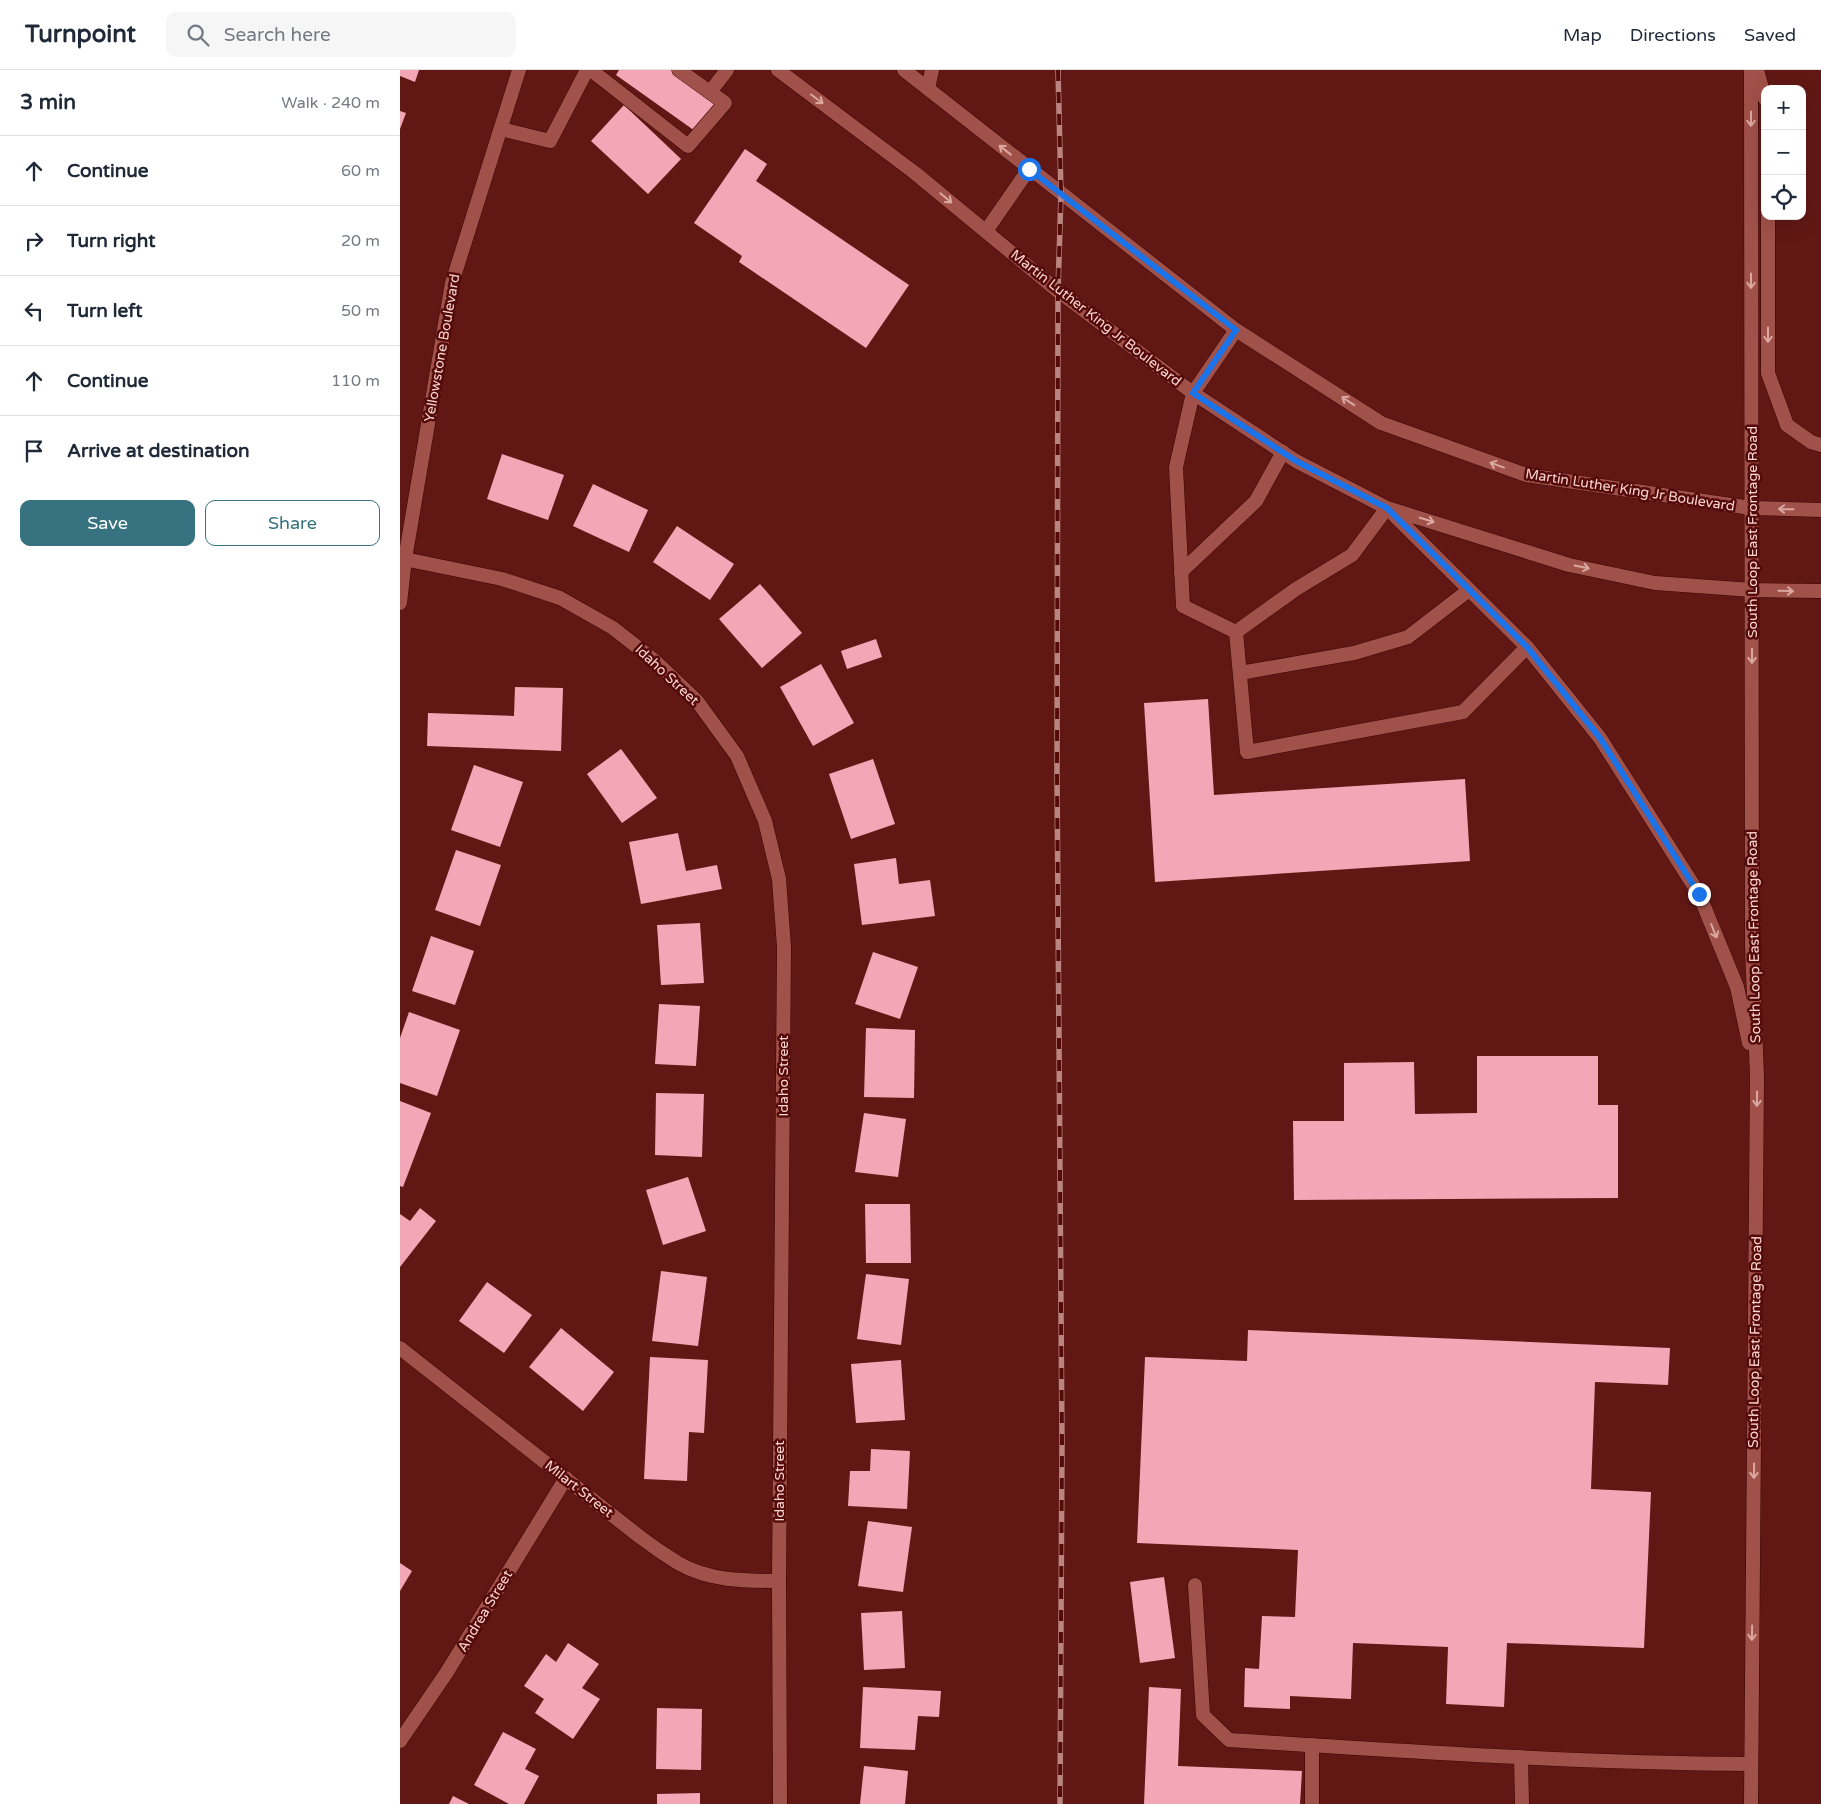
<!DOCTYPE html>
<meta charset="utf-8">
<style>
:root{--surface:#fff;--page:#f6f6f7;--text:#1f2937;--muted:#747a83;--line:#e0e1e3;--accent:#367280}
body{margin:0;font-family:"Varela Round",sans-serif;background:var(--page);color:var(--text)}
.controls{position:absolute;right:15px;top:15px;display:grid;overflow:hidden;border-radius:10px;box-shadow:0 5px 20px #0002}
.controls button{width:45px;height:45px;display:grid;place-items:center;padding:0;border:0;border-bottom:1px solid var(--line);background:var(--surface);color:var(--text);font:25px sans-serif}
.stop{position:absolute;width:15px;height:15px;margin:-11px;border:4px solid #1a73e8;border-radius:50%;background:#fff}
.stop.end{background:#1a73e8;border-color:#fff;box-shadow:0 1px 5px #0008}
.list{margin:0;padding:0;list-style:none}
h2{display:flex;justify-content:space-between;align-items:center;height:65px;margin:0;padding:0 20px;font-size:21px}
h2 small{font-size:16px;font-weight:400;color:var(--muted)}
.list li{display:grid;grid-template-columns:32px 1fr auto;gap:15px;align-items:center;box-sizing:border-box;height:70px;padding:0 20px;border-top:1px solid var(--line)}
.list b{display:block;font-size:19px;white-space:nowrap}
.list em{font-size:16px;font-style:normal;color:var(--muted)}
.actions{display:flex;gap:10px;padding:15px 20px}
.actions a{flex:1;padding:11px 0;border:1px solid var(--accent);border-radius:10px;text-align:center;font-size:18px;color:var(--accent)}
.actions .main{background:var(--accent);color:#fff}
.icon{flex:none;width:28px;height:28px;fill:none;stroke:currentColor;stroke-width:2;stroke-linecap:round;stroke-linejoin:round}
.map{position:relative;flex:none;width:1421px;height:1734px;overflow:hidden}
header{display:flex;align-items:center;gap:30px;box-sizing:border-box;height:70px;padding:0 25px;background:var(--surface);border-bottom:1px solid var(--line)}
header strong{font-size:24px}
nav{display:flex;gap:28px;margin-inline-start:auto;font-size:18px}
.search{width:350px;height:45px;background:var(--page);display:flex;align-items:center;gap:12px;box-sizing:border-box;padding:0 18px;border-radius:10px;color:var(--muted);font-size:19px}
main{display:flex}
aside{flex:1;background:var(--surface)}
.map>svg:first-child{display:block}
</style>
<header>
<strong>Turnpoint</strong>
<div class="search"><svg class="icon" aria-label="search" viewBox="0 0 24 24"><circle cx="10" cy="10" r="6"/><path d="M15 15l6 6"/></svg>Search here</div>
<nav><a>Map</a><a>Directions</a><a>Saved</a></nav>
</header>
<main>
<aside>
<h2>3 min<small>Walk · 240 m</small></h2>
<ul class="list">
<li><svg class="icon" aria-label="ahead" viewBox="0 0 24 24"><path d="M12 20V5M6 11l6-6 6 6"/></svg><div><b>Continue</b></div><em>60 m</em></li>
<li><svg class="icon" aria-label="right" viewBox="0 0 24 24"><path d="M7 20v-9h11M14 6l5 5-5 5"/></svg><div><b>Turn right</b></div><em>20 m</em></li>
<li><svg class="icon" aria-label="left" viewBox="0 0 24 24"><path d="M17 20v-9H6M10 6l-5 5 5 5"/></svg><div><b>Turn left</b></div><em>50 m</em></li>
<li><svg class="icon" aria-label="ahead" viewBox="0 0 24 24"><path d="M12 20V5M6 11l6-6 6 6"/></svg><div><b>Continue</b></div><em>110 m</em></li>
<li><svg class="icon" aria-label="arrive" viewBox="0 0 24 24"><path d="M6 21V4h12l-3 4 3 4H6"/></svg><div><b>Arrive at destination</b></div></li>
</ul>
<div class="actions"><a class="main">Save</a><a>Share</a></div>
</aside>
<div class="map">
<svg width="1421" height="1734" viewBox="0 0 1421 1734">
<rect width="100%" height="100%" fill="#611815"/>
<!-- building -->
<g fill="#f3a6b5">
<polygon points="0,0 19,0 15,12 0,6"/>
<polygon points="219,0 271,0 316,32 295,61 216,5"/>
<polygon points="224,35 281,89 248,124 191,71"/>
<polygon points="0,41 6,43 0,59"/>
<polygon points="345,79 367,94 356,111 509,215 466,278 339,192 342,186 294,153"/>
<polygon points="102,384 164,405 148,450 87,429"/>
<polygon points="193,414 248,440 229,482 173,456"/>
<polygon points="277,456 334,494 310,530 253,492"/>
<polygon points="360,514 402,563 362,598 319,549"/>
<polygon points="476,569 482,587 447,599 441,581"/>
<polygon points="421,594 454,653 413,676 380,617"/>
<polygon points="115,617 163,618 161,681 27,676 28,643 114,646"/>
<polygon points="808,629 814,725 1065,709 1070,791 755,812 744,633"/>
<polygon points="221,679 257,728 222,753 187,704"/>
<polygon points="473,689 495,754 451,769 429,704"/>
<polygon points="74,695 123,712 100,777 51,760"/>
<polygon points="278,763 286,801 317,795 322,819 241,834 229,772"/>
<polygon points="56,780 101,795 80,856 35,840"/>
<polygon points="496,788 499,814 530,810 535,846 462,855 454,794"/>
<polygon points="300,853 304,913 261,915 257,855"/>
<polygon points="31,866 74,881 55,935 12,921"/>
<polygon points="473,882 518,897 500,949 455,934"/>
<polygon points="259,934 300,936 296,996 255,994"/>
<polygon points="9,942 60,960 37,1026 0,1013 0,968"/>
<polygon points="466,958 515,960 514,1028 464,1027"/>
<polygon points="1077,986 1198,986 1198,1035 1218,1035 1218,1128 894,1130 893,1051 944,1051 944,993 1014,992 1015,1044 1077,1043"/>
<polygon points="256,1023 304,1024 302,1087 255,1085"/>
<polygon points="0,1031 31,1043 3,1117 0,1116"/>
<polygon points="464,1043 506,1049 498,1107 455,1102"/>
<polygon points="288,1107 306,1161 263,1175 246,1120"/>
<polygon points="465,1134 510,1134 511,1193 466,1193"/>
<polygon points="20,1138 36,1151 0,1197 0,1144 10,1151"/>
<polygon points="261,1201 307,1207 298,1276 252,1271"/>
<polygon points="466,1204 509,1209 501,1275 457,1269"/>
<polygon points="87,1212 132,1245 104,1283 59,1251"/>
<polygon points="161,1258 214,1302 183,1341 129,1297"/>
<polygon points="848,1260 1270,1278 1268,1315 1195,1312 1191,1419 1251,1422 1244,1578 1107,1573 1104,1637 1046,1634 1048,1577 953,1573 951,1629 890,1626 890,1639 844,1637 845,1598 859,1599 862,1546 895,1547 898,1480 737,1473 745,1287 847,1291"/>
<polygon points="250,1287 308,1290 304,1363 289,1362 287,1411 244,1409"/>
<polygon points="501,1290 505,1350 456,1353 451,1294"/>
<polygon points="471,1379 510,1381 507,1439 448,1436 450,1401 470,1401"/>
<polygon points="468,1451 512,1457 503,1522 458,1516"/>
<polygon points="0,1493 12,1501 0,1521"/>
<polygon points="764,1507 775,1588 740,1593 730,1512"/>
<polygon points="502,1541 505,1598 464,1600 461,1543"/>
<polygon points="168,1573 199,1594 182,1618 200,1629 173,1669 135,1643 144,1629 124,1616 146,1584 156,1592"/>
<polygon points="463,1617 541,1621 539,1647 518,1646 515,1680 460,1678"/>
<polygon points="749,1617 781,1619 778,1696 902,1701 900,1734 744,1734"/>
<polygon points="257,1638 302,1639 301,1700 256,1699"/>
<polygon points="103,1662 136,1679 125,1699 139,1706 124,1734 109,1734 74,1715"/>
<polygon points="464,1696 508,1701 505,1734 460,1734"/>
<polygon points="300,1723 300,1734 257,1734 257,1724"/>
<polygon points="53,1726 69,1734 49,1734"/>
</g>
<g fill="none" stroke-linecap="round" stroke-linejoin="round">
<defs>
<g id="service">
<polyline points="191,0 288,76 325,33 279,0"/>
<polyline points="528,19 532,0"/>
<polyline points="310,22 327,0"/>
<polyline points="101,59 150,71 187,0"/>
<polyline points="793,323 776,397 783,536 836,562 847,682 1063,642 1127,577"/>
<polyline points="781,502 856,431 883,382"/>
<polyline points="836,562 896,519 952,485 987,438"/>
<polyline points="840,603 954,583 1008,567 1069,520"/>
<path d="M795 1515 803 1645 829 1670C1003 1681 1177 1693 1351 1694"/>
<polyline points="912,1675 912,1734"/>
<polyline points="1121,1688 1122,1734"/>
</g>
<g id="minor">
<polyline points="0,488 102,509 160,528 213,558 255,591 297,631 337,686 365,751 379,809 384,877 379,1511 380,1734"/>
<path d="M0 1278 240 1467C252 1476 265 1485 278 1493 309 1511 344 1511 379 1511"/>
<polyline points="0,1671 47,1602 166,1408"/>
</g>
<polyline id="tertiary" points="0,533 5,489 52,213 119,0"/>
<g id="secondary">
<polyline points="378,0 515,103 658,221 793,323 896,391 987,438 1169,495 1255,513 1352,520 1421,521"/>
<polyline points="504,0 836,260 981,353 1126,405 1351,438 1421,440"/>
<polyline points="1357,0 1365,29"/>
<polyline points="1368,146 1368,303 1387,355 1411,372 1421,375"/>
<polyline points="586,161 629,99"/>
<polyline points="793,323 836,260"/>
<polyline points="989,440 1127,577 1200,668 1299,824 1337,917 1349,973"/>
<polyline points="1351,1734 1357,1007 1352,876 1351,0"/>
</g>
</defs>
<!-- service casing -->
<use href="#service" stroke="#3c0505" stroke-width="15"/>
<!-- minor casing -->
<use href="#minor" stroke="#3c0505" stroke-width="15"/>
<!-- tertiary casing -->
<use href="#tertiary" stroke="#3c0505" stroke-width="15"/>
<!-- secondary casing -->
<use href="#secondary" stroke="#3c0505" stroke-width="15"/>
<!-- service -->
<use href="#service" stroke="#a05149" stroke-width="14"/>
<!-- minor -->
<use href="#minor" stroke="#a05149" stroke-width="14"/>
<!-- tertiary -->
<use href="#tertiary" stroke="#a05149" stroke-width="14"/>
<!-- secondary -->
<use href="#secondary" stroke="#a05149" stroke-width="14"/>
<defs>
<polyline id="rail" points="658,0 661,123 658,221 657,703 662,1374 660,1734"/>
</defs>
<!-- rail casing -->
<use href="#rail" stroke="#ba8581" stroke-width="5.5"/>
<!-- rail -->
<use href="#rail" stroke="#550a0a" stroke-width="4" stroke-dasharray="11" stroke-linecap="butt"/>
</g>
<!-- one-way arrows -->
<defs><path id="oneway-shaft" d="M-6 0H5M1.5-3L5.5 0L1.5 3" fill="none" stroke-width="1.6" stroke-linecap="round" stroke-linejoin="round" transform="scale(1.25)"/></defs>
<g stroke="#dba7a1">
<use href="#oneway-shaft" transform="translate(417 29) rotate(37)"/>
<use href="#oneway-shaft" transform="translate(1351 49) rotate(90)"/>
<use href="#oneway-shaft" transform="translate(605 80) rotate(-142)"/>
<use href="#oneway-shaft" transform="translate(546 128) rotate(40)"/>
<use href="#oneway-shaft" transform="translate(1351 211) rotate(90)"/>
<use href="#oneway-shaft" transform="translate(1368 265) rotate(90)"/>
<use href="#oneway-shaft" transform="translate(948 331) rotate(-147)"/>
<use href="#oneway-shaft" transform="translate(1097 395) rotate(-160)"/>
<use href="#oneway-shaft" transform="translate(1386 439) rotate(-179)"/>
<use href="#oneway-shaft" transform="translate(1027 450) rotate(17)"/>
<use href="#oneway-shaft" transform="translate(1182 497) rotate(12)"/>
<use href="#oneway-shaft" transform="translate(1386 521) rotate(1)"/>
<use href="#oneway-shaft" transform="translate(1352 586) rotate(90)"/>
<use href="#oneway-shaft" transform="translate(1314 861) rotate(68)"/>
<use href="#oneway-shaft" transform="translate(1357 1029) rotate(91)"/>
<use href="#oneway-shaft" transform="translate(1354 1401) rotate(91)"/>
<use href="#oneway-shaft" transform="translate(1352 1563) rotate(91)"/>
</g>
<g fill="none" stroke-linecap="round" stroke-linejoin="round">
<!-- route -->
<polyline stroke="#1a73e8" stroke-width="6" points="629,99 836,260 793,323 896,391 987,438 1127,577 1200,668 1299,824"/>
</g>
<g text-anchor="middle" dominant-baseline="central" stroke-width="5" stroke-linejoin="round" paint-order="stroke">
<!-- street labels -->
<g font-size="14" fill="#fbd5d0" stroke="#550a0a">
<text transform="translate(696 248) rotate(38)">Martin Luther King Jr Boulevard</text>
<text transform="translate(42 278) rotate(-80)">Yellowstone Boulevard</text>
<text transform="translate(1230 420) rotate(9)">Martin Luther King Jr Boulevard</text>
<text transform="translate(1352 462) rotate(-90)">South Loop East Frontage Road</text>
<text transform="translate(267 605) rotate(43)">Idaho Street</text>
<text transform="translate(1354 867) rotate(-91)">South Loop East Frontage Road</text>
<text transform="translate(383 1006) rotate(-90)">Idaho Street</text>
<text transform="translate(1355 1272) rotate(-89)">South Loop East Frontage Road</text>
<text transform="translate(379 1411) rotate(-90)">Idaho Street</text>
<text transform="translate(179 1419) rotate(38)">Milart Street</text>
<text transform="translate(85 1541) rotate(-59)">Andrea Street</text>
</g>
</g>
</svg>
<div class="controls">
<button>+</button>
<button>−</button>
<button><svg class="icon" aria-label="locate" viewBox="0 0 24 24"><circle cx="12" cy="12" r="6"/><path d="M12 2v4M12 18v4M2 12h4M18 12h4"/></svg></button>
</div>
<div class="stop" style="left:629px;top:99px"></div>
<div class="stop end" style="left:1299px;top:824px"></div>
</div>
</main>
